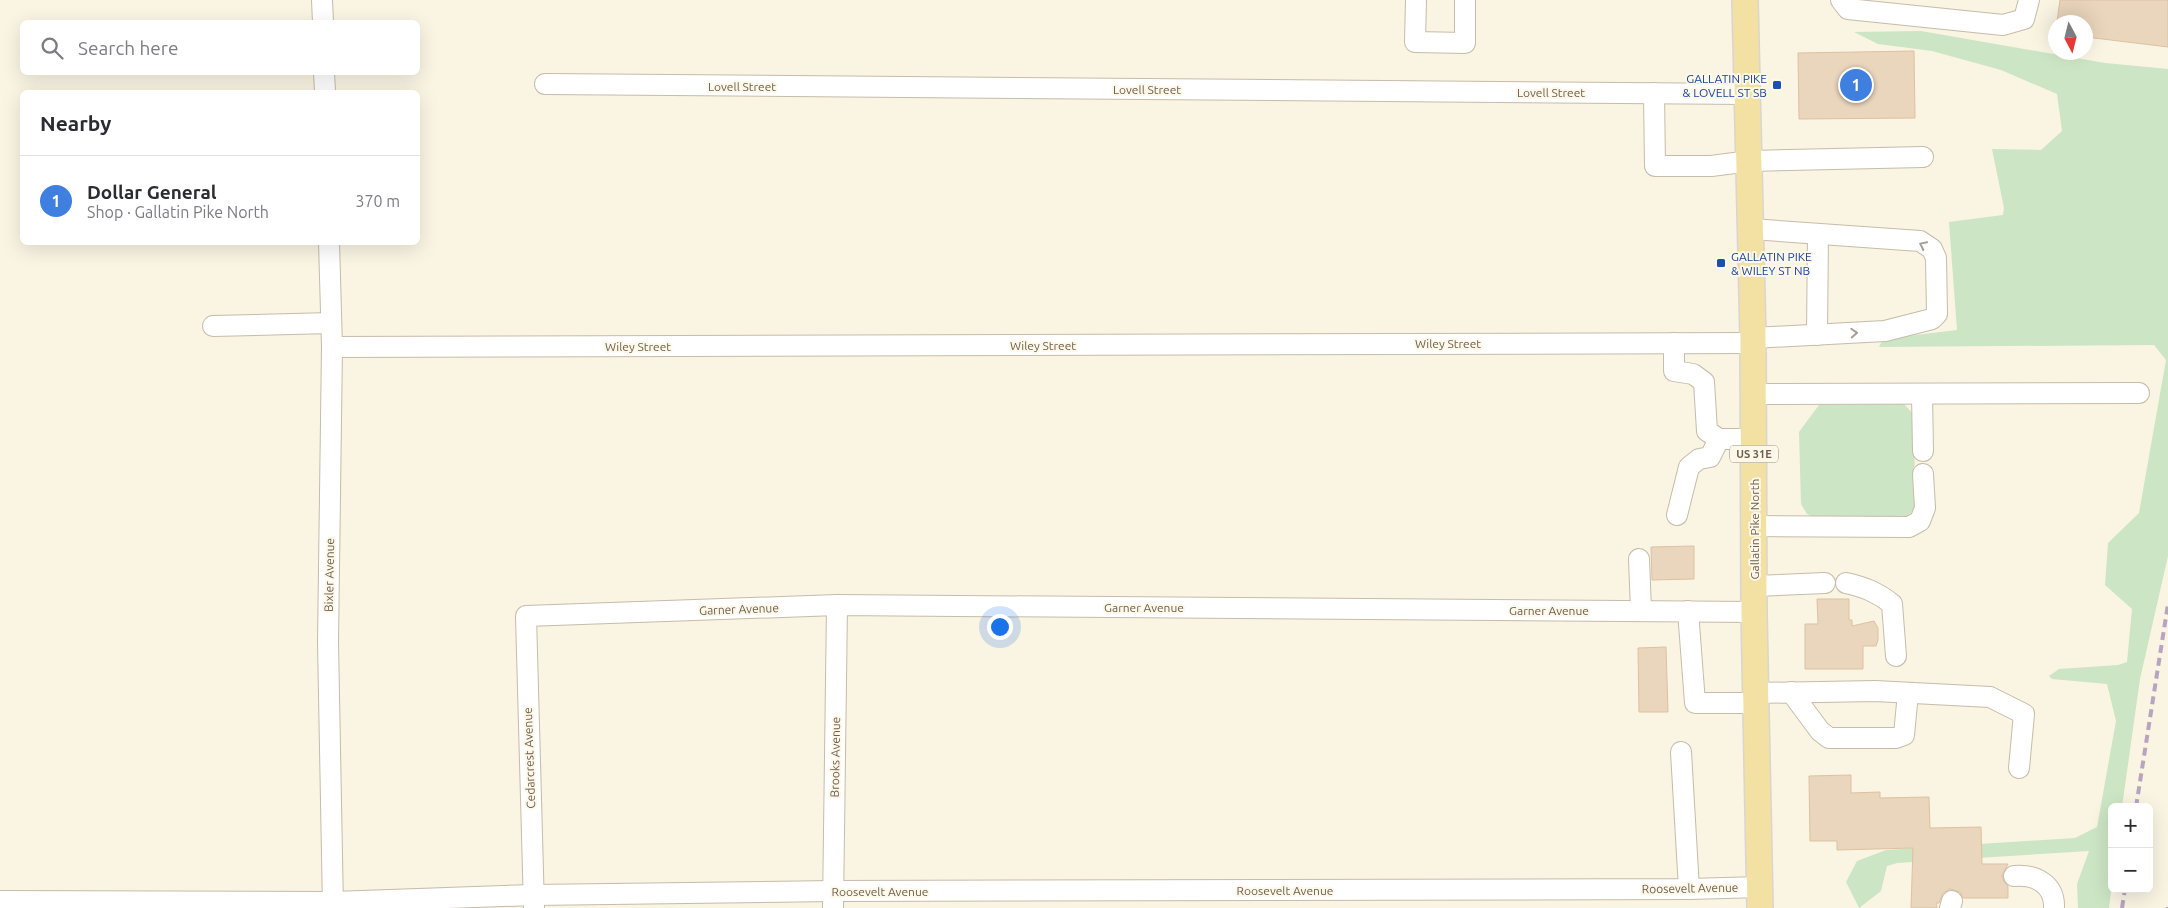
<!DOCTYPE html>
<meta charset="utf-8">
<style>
:root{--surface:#fff;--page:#f7f7f7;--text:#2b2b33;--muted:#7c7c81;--line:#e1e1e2;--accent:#795442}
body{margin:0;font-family:Ubuntu,sans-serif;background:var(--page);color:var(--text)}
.controls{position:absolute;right:15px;bottom:15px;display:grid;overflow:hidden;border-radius:8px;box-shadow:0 5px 20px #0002}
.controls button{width:45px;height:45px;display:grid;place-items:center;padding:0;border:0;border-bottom:1px solid var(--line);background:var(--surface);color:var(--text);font:25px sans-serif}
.compass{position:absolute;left:2048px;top:15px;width:45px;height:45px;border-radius:50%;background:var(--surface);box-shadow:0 5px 20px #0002;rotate:173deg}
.you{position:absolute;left:999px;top:626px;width:18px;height:18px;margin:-12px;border:4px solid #fff;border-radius:50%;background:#1a73e8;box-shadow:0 0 0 8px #1a73e833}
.badge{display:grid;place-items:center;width:32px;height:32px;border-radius:50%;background:var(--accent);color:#fff;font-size:16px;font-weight:700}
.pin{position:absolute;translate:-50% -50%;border:2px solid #fff;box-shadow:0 1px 5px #0006}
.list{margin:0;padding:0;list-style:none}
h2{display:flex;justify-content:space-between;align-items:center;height:65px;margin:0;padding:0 20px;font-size:21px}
h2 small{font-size:16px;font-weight:400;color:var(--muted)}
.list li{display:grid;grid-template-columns:32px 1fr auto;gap:15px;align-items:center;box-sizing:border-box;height:90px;padding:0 20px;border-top:1px solid var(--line)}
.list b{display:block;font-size:19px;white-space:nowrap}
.list p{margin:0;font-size:16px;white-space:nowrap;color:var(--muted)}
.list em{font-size:16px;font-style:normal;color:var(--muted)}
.icon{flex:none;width:28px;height:28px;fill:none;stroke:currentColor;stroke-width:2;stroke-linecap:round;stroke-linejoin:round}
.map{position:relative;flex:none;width:2168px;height:908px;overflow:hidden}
.search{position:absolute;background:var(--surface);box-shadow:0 5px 20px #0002;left:20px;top:20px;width:400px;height:55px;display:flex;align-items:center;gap:12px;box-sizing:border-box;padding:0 18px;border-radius:8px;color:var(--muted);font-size:19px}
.panel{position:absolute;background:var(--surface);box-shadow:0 5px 20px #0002;left:20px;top:90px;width:400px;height:155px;border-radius:8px}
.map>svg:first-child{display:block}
</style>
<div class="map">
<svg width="2168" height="908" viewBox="0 0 2168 908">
<rect width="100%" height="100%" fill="#faf4e3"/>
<!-- green -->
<g fill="#cce5c4">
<polygon points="1921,31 2105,63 2168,69 2168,556 2140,679 2122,807 2112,807 2112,884 2109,908 2078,908 2077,884 2089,851 1897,863 1887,866 1881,891 1859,908 1846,882 1857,861 1886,850 2075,838 2097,827 2116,721 2107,684 2052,679 2049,676 2059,669 2118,665 2127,662 2132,609 2105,585 2108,543 2139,513 2166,360 2154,345 1879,347 1883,339 1957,330 1949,222 2003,215 2004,208 1992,149 2041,150 2062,131 2057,94 2001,70 1932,51 1878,44 1854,32"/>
<polygon points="1904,404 1914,415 1915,506 1913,511 1905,517 1821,520 1807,514 1801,504 1799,432 1819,405"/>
</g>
<!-- building -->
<g fill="#ead6bc" stroke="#ddc1a0">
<polygon points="2060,0 2168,0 2168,47 2086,37 2086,22 2057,22"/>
<polygon points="1914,51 1915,118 1799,119 1798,53"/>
<polygon points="1694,546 1694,579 1652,580 1651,547"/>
<polygon points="1817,599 1849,599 1849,620 1852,620 1852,626 1874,621 1878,628 1878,640 1876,646 1863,646 1863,669 1805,669 1805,624 1818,624"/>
<polygon points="1666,647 1668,712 1639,712 1638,648"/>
<polygon points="1851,775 1851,793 1880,792 1880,798 1929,797 1930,828 1981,827 1982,864 2008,864 2002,876 2004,882 2008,886 2008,898 1963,898 1960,892 1950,889 1943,893 1939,903 1936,903 1937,908 1911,908 1913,848 1837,850 1837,841 1810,841 1809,776"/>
</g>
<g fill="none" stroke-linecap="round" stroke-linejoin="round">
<defs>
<g id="minor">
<polyline points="322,0 323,22"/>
<polyline points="1416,0 1415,42 1465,43 1465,0"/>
<polyline points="1841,0 1848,9 2003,25 2024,19 2029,0"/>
<polyline points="324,72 325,92"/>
<polyline points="545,84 1748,94"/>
<polyline points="1654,93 1655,166 1711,166 1750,161 1923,157"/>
<polyline points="1751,229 1920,241 1932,249 1936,258 1937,314 1932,319 1885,331 1753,338"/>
<polyline points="329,242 332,347 328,642 333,908"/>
<polyline points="213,326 331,323"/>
<polyline points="1817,335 1818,234"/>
<polyline points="1674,343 1674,371 1693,374 1704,382 1707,431 1719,439 1754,439"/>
<polyline points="332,347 1753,343"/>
<polyline points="1753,394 2139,393"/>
<polyline points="1922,394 1923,451"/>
<polyline points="1677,515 1689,467 1699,459 1710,457 1719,439"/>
<polyline points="1754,526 1909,527 1920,521 1925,508 1923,474"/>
<polyline points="1639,559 1641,611"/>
<path d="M1846 583C1864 587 1877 592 1892 604L1896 656"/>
<polyline points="1754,586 1825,583"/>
<polyline points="1688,611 1695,703 1756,703"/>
<polyline points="1791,692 1820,731 1829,738 1896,738 1904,735 1908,693"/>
<polyline points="1756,693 1875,691 1990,697 2024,714 2019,768"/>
<polyline points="1681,752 1689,889"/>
<path d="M2014 876C2035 874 2055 884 2054 908"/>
<polyline points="0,901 333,902 533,895 833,891 1689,889 1760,887"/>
<polyline points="534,908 526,616 837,605 1754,612"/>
<polyline points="833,908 837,605"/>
<polyline points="1950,908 1952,901"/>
</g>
<polyline id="major" points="1745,0 1753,338 1754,612 1760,908"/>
</defs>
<!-- minor casing -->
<use href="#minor" stroke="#c7bba9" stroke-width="22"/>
<!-- major casing -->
<use href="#major" stroke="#dad5d0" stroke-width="28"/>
<!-- minor -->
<use href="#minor" stroke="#fff" stroke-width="20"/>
<!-- major -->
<use href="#major" stroke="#f2e1a2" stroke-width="25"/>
<!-- rail -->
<g stroke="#b8a4c1" stroke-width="4" stroke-dasharray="8 5" stroke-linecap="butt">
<polyline points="2136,807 2168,604"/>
<polyline points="2122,908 2125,889"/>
<polyline points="2168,908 2168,907"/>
</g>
</g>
<!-- one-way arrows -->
<defs><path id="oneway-chevron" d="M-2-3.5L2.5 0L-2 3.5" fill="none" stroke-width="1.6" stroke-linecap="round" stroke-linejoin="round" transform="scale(1.25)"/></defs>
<g stroke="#a99e94">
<use href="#oneway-chevron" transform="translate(1923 245) rotate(-154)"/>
<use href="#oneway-chevron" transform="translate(1854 333) rotate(-3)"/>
</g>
<!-- markers -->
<g fill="#1a4fb4" stroke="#fdf8e9" stroke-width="2">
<rect x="1772" y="80" width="10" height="10" rx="2.5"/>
<rect x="1716" y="258" width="10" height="10" rx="2.5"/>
</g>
<g text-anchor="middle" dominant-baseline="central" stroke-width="4" stroke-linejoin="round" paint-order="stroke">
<!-- shield labels -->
<rect fill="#fdf8e9" stroke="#9a8c7b" stroke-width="1" x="1730" y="445.5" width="48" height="17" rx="4"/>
<g font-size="11" font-weight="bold" fill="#6f5e4c">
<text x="1754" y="454">US 31E</text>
</g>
<!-- transit labels -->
<g font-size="12" fill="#164399" stroke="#fdf8e9" text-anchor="end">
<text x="1767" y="78">GALLATIN PIKE<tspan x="1767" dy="14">&amp; LOVELL ST SB</tspan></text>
<text x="1731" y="256" text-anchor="start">GALLATIN PIKE<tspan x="1731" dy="14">&amp; WILEY ST NB</tspan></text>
</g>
<!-- street labels -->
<g font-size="12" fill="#6f5e4c" stroke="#fdf8e9">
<text x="742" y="86">Lovell Street</text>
<text x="1147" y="89">Lovell Street</text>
<text x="1551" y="92">Lovell Street</text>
<text x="1448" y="343">Wiley Street</text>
<text x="1043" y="345">Wiley Street</text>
<text x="638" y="346">Wiley Street</text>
<text transform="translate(1754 529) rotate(-90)">Gallatin Pike North</text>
<text transform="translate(329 575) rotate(-89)">Bixler Avenue</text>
<text x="1144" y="607">Garner Avenue</text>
<text transform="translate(739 609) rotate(-2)">Garner Avenue</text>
<text x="1549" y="610">Garner Avenue</text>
<text transform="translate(835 757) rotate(-89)">Brooks Avenue</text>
<text transform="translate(529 758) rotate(-92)">Cedarcrest Avenue</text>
<text transform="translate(1690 888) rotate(-1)">Roosevelt Avenue</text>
<text x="1285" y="890">Roosevelt Avenue</text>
<text x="880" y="891">Roosevelt Avenue</text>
</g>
</g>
</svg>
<div class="controls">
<button>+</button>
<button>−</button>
</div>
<svg class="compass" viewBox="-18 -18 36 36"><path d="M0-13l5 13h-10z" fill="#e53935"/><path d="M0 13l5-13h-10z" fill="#7c7c81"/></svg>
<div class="you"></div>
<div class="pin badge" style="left:1856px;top:85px;background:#3f7fe0">1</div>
<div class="search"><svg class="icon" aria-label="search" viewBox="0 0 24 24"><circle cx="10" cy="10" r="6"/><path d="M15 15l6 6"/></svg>Search here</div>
<section class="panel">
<h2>Nearby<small></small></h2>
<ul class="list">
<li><span class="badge" style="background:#3f7fe0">1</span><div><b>Dollar General</b><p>Shop · Gallatin Pike North</p></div><em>370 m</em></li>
</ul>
</section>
</div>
